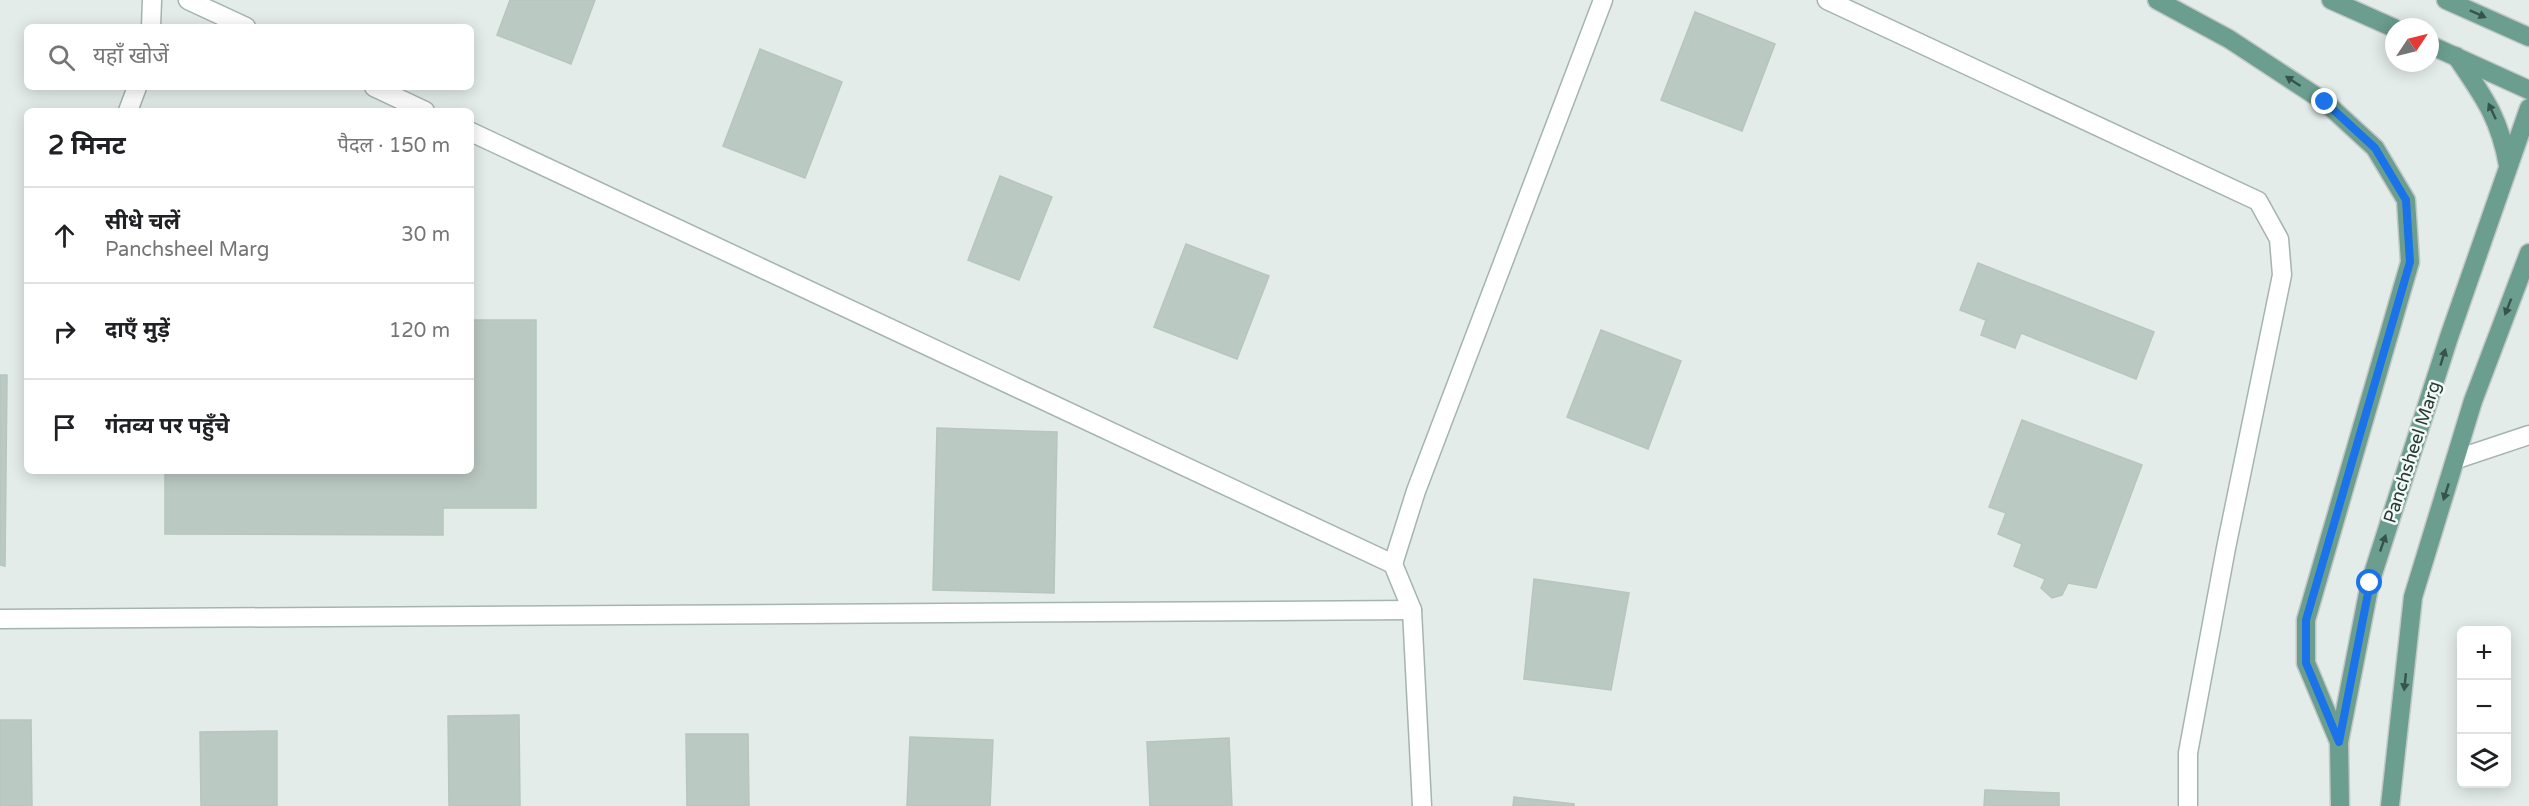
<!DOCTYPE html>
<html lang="hi">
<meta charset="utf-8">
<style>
:root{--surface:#fff;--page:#f2f2f2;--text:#202124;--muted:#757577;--line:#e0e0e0}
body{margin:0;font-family:"Varela Round","Noto Sans Devanagari",sans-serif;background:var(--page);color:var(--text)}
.controls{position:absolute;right:18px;bottom:18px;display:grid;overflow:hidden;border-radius:9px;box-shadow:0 3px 15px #0003}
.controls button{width:54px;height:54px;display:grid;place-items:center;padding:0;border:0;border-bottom:2px solid var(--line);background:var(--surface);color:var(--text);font:30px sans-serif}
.compass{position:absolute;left:2385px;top:18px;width:54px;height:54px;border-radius:50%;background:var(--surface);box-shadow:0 3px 15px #0003;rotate:55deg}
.stop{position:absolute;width:18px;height:18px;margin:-14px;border:4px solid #1a73e8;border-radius:50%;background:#fff}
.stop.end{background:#1a73e8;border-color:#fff;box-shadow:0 2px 6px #0008}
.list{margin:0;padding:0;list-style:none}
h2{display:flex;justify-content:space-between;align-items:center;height:78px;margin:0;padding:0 24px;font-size:26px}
h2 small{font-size:20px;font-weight:400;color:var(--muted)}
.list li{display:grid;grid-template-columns:39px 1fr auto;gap:18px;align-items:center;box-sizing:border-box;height:96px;padding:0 24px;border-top:2px solid var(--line)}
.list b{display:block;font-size:22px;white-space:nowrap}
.list p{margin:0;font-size:20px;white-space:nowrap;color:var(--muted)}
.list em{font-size:20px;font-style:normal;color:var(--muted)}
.icon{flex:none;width:33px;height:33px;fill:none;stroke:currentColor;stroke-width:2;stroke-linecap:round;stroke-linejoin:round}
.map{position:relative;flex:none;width:2529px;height:806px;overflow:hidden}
.search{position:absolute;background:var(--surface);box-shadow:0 3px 15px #0003;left:24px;top:24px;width:450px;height:66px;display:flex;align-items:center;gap:15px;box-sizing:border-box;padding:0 21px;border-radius:9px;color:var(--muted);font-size:22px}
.panel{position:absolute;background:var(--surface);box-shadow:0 3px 15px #0003;left:24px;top:108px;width:450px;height:366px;border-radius:9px}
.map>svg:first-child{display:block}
</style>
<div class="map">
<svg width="2529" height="806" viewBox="0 0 2529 806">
<rect width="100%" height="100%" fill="#e3ece8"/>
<!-- building -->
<g fill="#bbc9c3" stroke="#b6c5be" stroke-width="1.5">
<polygon points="510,0 595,0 571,64 497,35"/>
<polygon points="1695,12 1775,44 1742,131 1661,100"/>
<polygon points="760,49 842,82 805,178 723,146"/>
<polygon points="1000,176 1052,197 1019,280 968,260"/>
<polygon points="1186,244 1269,276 1237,359 1154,327"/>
<polygon points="1978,263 2154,332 2136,379 2021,333 2015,348 1981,335 1986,320 1960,310"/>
<polygon points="471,320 536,320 536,508 443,508 443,535 165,534 165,471 471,471"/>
<polygon points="1601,330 1681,361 1648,449 1567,417"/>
<polygon points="0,375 7,375 5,566 0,565"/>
<polygon points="2022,420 2142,465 2096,588 2068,583 2062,595 2052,598 2041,588 2045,579 2014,566 2022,544 1998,534 2006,513 1989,507"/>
<polygon points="937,428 1057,432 1054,593 933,590"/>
<polygon points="1534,579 1629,593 1611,690 1524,679"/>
<polygon points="519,715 520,806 449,806 448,716"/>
<polygon points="0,720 31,720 32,806 0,806"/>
<polygon points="277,731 277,806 201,806 200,732"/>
<polygon points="686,734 748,734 749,806 687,806"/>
<polygon points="910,737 993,740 990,806 907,806"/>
<polygon points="1229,738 1232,806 1150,806 1147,742"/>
<polygon points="1985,790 2059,793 2059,806 1984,806"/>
<polygon points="1514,797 1574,804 1574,806 1513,806"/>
</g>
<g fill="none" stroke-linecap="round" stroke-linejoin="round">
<defs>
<g id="minor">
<polyline points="188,0 246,27"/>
<polyline points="1827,0 2258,201 2279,239 2282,275 2226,548 2188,753 2188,806"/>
<polyline points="151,27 152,0"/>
<polyline points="374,87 425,111"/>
<polyline points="128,111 137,87"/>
<polyline points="471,132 1393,564 1412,610 1422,806"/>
<polyline points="2457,459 2529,435"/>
<polyline points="1393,564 1416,491 1603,0"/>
<polyline points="0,619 1412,610"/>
</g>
<g id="major">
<polyline points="2157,0 2229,39 2325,102 2375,148 2406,200 2410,262 2306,620 2306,663 2339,742"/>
<polyline points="2331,0 2394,28"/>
<polyline points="2446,0 2529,37"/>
<polyline points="2430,45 2529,90"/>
<path d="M2456 56C2483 96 2499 116 2508 165"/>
<polyline points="2340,806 2339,742 2370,583 2449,337 2529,108"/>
<polyline points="2390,806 2413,597 2473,401 2529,253"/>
</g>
</defs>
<!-- minor casing -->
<use href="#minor" stroke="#a6b4af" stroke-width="21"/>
<!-- major casing -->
<use href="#major" stroke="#c2c8c6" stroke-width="21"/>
<!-- minor -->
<use href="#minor" stroke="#fff" stroke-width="18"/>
<!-- major -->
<use href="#major" stroke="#6b9e8f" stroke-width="18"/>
</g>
<!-- one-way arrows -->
<defs><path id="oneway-solid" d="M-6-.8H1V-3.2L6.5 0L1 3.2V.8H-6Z" transform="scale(1.5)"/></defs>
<g fill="#36544c">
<use href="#oneway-solid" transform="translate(2478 14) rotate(24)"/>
<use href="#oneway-solid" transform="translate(2293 81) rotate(-147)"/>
<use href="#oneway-solid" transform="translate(2492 111) rotate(-115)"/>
<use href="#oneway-solid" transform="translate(2508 307) rotate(111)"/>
<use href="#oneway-solid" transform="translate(2443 357) rotate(-73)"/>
<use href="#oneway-solid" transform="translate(2446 492) rotate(108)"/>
<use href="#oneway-solid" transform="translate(2383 543) rotate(-71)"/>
<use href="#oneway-solid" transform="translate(2405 682) rotate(96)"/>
</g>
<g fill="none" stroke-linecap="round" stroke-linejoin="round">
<!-- route -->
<polyline stroke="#1a73e8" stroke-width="8" points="2325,102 2375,148 2406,200 2410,262 2306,620 2306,663 2339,742 2370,583"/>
</g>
<g text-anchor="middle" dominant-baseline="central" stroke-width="5" stroke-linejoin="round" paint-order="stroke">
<!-- street labels -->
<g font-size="18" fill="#243c35" stroke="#f3f8f6">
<text transform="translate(2412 452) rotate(-72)">Panchsheel Marg</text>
</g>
</g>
</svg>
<div class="controls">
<button>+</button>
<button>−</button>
<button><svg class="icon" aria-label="layers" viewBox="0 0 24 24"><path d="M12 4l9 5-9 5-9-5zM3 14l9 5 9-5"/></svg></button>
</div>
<svg class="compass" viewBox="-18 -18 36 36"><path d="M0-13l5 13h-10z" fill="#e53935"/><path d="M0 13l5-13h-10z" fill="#757577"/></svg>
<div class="stop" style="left:2370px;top:583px"></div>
<div class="stop end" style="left:2325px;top:102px"></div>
<div class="search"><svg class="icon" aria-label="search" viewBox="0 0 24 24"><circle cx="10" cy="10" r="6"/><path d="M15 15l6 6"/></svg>यहाँ खोजें</div>
<section class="panel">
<h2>2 मिनट<small>पैदल · 150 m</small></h2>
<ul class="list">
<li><svg class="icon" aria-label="ahead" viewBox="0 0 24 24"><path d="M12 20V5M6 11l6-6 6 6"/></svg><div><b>सीधे चलें</b><p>Panchsheel Marg</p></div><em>30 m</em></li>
<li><svg class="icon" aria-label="right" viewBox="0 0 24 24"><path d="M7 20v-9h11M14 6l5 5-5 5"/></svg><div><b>दाएँ मुड़ें</b></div><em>120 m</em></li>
<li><svg class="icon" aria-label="arrive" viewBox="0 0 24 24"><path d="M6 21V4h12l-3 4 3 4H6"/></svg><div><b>गंतव्य पर पहुँचे</b></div></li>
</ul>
</section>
</div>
